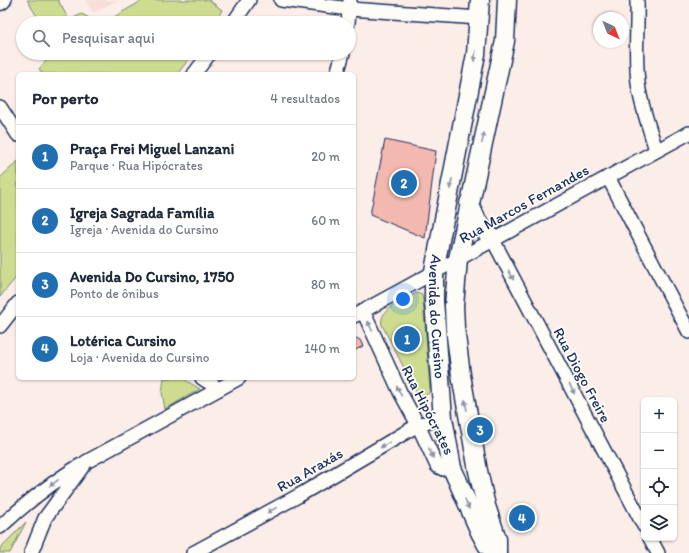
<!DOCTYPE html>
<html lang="pt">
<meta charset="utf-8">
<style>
:root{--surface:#fff;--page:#f6f6f7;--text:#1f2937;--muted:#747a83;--line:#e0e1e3;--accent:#1f6fb2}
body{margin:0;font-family:Itim,sans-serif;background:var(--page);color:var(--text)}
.controls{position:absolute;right:12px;bottom:12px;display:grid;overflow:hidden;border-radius:6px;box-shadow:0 1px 3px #0004}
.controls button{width:36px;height:36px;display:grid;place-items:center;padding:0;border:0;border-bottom:1px solid var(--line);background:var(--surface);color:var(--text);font:20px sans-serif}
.compass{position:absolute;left:593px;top:12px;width:36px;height:36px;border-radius:50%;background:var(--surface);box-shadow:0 1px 3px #0004;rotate:137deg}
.you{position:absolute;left:403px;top:299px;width:14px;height:14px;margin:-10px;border:3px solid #fff;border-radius:50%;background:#1a73e8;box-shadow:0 0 0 6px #1a73e833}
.badge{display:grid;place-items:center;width:26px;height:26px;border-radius:50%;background:var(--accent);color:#fff;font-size:13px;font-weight:700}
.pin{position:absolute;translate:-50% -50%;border:2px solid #fff;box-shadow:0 1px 4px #0006}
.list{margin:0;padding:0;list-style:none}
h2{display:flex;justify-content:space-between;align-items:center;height:52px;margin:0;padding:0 16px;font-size:17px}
h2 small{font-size:13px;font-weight:400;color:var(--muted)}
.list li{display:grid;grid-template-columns:26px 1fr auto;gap:12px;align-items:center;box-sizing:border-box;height:64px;padding:0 16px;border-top:1px solid var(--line)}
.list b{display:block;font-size:15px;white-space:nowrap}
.list p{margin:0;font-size:13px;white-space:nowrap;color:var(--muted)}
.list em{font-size:13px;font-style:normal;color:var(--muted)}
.icon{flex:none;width:22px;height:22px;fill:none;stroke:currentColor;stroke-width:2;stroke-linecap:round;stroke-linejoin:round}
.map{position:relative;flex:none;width:689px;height:553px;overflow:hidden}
.search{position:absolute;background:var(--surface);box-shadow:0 1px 3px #0004;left:16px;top:16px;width:340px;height:44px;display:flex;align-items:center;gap:10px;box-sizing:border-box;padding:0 14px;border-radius:22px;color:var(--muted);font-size:15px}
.panel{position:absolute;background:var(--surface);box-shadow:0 1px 3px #0004;left:16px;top:72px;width:340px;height:308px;border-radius:6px}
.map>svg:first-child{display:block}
</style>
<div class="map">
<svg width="689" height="553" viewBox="0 0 689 553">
<rect width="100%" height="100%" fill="#fbeee9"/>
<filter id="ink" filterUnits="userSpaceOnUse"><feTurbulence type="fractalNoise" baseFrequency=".025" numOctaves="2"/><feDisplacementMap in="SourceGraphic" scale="8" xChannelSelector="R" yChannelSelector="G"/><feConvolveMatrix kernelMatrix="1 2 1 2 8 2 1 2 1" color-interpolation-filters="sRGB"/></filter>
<g filter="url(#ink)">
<!-- built -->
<polygon fill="#f9ded8" points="85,0 118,0 93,13"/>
<!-- green -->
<g fill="#cedc90" stroke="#748677">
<polygon points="27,0 58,0 69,20 82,14 91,19 94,23 41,23"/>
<polygon points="143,0 209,0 222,10 215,23 104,23"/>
<polygon points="53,53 194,53 177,74 43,74 39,69"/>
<polygon points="18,161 18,275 0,297 0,178"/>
<path d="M417 293 422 295 423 300 430 390 429 393 423 397 418 395 382 325C378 308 405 300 417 293Z"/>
<polygon points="164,378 182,378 200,389 165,409 162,393"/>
<polygon points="26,522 10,553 0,553 0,548"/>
</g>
<!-- building -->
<g fill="#f3b8af" stroke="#1b2f5e">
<polygon points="385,140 436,151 425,238 370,215"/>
<polygon points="354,337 360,340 363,346 354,351"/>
</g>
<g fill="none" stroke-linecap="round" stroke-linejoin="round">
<defs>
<g id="minor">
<polyline points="281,0 350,9 479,18"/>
<path d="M637 0C638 30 634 61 639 90 643 111 650 130 656 150"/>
<polyline points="233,23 249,0"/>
<polyline points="348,23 350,0"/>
<polyline points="194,74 210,53"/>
<polyline points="337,74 343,53"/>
<polyline points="0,107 18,135"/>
<polyline points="608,177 689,332"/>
<polyline points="493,240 644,526"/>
<polyline points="363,311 400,392 418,425 437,466 443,469 452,468"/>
<polyline points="354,316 689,133"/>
<polyline points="0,326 18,303"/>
<polyline points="202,378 219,389"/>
<path d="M0 527C25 504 52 482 81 465"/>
<polyline points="650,538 658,553"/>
<polyline points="31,553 45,518 86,462 239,378"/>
<polyline points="193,553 298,496 418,425 443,418"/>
</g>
<polyline id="tertiary" points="0,2 3,0"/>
<g id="secondary">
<path id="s1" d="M480 0 476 54 434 271V301L443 418 452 468 480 532 487 545 497 553"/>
<polyline points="469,203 477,221 493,240"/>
<polyline points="497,553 497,539 486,506 478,471 461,375 455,328 454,306 458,259 505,41 507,0"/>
</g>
</defs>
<!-- minor casing -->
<use href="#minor" stroke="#1b2f5e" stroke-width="16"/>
<!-- tertiary casing -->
<use href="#tertiary" stroke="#1b2f5e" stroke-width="19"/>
<!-- secondary casing -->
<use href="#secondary" stroke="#1b2f5e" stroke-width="21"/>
<!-- minor -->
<use href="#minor" stroke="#fdfcf7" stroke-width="13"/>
<!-- tertiary -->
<use href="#tertiary" stroke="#fdfcf7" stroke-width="16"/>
<!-- secondary -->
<use href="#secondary" stroke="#fdfcf7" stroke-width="18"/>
</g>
<!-- one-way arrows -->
<defs><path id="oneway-solid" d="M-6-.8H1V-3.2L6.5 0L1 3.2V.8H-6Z"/></defs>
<g fill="#8c96aa">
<use href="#oneway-solid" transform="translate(475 56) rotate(99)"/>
<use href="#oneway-solid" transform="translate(483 138) rotate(-78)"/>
<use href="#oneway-solid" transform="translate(451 184) rotate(101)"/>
<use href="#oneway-solid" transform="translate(511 275) rotate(62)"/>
<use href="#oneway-solid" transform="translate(370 326) rotate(-115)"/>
<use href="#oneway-solid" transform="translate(572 389) rotate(62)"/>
<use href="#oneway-solid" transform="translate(399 391) rotate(-116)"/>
<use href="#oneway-solid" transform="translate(466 405) rotate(-100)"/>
<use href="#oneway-solid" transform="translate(385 445) rotate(149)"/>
<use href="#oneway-solid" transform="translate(431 453) rotate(65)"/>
<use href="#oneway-solid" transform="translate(54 483) rotate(144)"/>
<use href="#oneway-solid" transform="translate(467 504) rotate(68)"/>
<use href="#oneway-solid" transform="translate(272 510) rotate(151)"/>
</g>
</g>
<g text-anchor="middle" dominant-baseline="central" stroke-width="3.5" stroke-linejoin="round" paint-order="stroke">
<!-- street labels -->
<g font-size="15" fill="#1b2f5e" stroke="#fdfcf7">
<text transform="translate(524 204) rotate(-29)">Rua Marcos Fernandes</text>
<text stroke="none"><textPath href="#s1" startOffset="321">Avenida do Cursino</textPath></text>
<text transform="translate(582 375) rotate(62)">Rua Diogo Freire</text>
<text transform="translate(428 410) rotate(63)">Rua Hipócrates</text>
<text transform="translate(310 470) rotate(-30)">Rua Araxás</text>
</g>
</g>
</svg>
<div class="controls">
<button>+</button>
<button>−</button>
<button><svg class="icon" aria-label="locate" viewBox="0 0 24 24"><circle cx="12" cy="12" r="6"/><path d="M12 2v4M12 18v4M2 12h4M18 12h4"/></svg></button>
<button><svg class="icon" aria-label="layers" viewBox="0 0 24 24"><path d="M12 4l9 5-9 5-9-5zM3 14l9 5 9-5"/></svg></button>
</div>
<svg class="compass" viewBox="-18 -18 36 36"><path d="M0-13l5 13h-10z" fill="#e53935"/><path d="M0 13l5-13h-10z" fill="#747a83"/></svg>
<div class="you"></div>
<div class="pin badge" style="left:407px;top:339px">1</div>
<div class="pin badge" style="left:404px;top:183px">2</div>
<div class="pin badge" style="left:480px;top:430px">3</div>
<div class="pin badge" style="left:522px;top:518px">4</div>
<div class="search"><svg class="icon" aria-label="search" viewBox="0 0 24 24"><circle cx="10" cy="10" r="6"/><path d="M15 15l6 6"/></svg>Pesquisar aqui</div>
<section class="panel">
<h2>Por perto<small>4 resultados</small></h2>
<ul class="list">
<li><span class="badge">1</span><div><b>Praça Frei Miguel Lanzani</b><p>Parque · Rua Hipócrates</p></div><em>20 m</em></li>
<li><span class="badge">2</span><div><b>Igreja Sagrada Família</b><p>Igreja · Avenida do Cursino</p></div><em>60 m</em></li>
<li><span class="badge">3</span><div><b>Avenida Do Cursino, 1750</b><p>Ponto de ônibus</p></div><em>80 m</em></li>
<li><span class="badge">4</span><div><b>Lotérica Cursino</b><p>Loja · Avenida do Cursino</p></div><em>140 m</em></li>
</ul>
</section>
</div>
